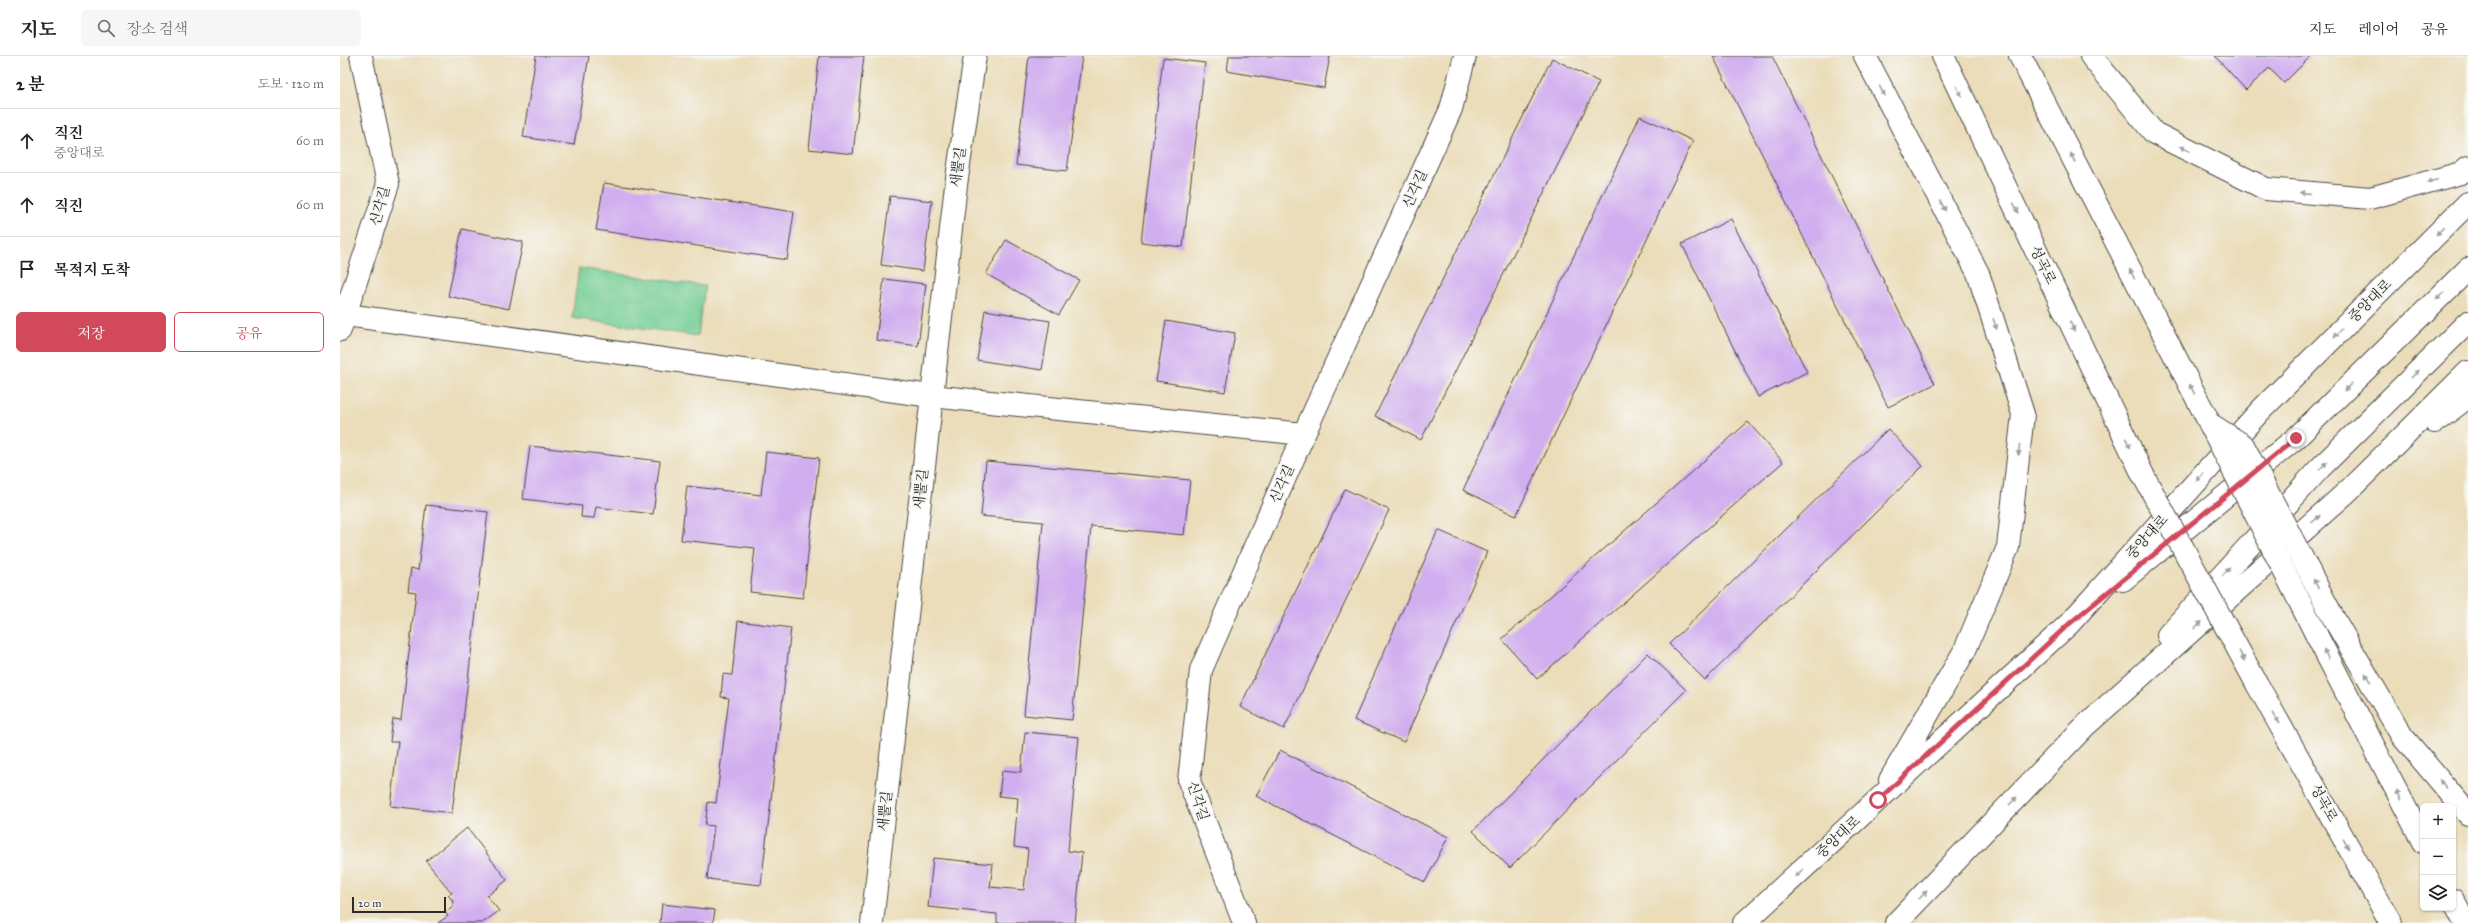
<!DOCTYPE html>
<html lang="ko">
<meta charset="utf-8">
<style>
:root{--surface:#fff;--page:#f6f6f6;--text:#222;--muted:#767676;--line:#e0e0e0;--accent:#d1495b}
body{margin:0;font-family:"IM FELL Great Primer","Noto Serif KR",serif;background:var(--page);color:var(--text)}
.controls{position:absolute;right:12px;bottom:12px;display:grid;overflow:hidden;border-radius:6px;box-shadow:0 1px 3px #0004}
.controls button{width:36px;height:36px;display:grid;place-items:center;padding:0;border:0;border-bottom:1px solid var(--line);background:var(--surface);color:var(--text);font:20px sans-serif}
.scale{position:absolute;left:12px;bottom:10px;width:94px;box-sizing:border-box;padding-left:4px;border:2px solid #2b2b2b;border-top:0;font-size:11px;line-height:14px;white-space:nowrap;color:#2b2b2b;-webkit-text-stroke:3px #f6f6f2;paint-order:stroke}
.stop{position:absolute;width:12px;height:12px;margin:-9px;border:3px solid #d1495b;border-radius:50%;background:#fff}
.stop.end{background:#d1495b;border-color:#fff;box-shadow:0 1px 4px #0008}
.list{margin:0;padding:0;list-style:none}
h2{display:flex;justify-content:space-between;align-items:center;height:52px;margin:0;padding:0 16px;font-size:17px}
h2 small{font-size:13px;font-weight:400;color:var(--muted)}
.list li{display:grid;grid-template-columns:26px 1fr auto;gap:12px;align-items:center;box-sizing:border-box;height:64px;padding:0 16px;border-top:1px solid var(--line)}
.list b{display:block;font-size:15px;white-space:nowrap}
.list p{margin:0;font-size:13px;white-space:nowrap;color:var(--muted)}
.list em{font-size:13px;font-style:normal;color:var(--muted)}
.actions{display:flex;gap:8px;padding:12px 16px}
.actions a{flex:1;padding:9px 0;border:1px solid var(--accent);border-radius:6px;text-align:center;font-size:14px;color:var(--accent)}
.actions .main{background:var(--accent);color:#fff}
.icon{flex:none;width:22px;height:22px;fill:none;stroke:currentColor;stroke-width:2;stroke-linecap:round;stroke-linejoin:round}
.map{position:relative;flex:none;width:2128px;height:867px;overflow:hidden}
header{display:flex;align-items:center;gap:24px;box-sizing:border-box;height:56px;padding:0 20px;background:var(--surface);border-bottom:1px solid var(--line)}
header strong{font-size:19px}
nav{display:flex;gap:22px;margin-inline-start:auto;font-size:14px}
.search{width:280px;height:36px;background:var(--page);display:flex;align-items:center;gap:10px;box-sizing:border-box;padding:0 14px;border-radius:6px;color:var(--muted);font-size:15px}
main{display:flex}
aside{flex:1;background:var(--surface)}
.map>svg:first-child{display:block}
</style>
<header>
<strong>지도</strong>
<div class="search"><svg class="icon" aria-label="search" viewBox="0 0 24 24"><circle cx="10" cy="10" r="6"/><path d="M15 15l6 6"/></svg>장소 검색</div>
<nav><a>지도</a><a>레이어</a><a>공유</a></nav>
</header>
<main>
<aside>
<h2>2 분<small>도보 · 120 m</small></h2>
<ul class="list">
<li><svg class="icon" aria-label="ahead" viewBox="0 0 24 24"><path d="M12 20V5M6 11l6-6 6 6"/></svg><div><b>직진</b><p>중앙대로</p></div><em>60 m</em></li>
<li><svg class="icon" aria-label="ahead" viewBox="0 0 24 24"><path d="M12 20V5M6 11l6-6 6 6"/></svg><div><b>직진</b></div><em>60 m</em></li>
<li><svg class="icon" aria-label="arrive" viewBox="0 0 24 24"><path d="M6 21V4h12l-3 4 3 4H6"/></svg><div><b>목적지 도착</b></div></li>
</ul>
<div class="actions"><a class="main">저장</a><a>공유</a></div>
</aside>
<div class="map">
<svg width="2128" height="867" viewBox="0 0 2128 867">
<rect width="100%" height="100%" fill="#f6f6f2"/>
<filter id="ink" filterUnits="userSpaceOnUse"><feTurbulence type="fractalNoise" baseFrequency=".025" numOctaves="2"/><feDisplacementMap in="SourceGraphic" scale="8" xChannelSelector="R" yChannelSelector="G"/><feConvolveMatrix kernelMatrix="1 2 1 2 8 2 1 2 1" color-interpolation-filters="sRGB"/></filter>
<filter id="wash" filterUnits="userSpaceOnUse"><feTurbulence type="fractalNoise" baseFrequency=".012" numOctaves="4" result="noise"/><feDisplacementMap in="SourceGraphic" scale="16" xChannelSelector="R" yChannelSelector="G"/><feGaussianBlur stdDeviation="0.9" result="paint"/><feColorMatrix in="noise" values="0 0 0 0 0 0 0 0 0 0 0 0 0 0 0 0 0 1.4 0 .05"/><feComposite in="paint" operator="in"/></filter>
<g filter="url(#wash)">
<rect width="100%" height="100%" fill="#ebddb9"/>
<!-- green -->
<polygon fill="#74ce94" stroke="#507c60" points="239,212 365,230 358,280 232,262"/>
<g id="blocks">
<!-- building -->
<g fill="#d1aeef">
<polygon points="196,0 249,0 234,89 183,81"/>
<polygon points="479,0 524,0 513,98 469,93"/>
<polygon points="689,0 742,0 727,115 676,109"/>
<polygon points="889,0 990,0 984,32 887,15"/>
<polygon points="1373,0 1432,0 1595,328 1548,351"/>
<polygon points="1875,0 1971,0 1944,27 1929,12 1906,34"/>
<polygon points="823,2 865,7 843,191 801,186"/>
<polygon points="1212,2 1259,26 1081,384 1035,360"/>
<polygon points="1300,60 1353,85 1176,460 1123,434"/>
<polygon points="264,127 454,156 447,204 256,174"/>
<polygon points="550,140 592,145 583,215 541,209"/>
<polygon points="1391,163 1467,316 1418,341 1342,188"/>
<polygon points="122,173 183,186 169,253 108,240"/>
<polygon points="666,184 739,224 719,259 646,218"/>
<polygon points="544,223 586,228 578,290 536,284"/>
<polygon points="645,254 710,265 702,314 637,304"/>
<polygon points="826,265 895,277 885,336 816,325"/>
<polygon points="1408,366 1443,406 1197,623 1162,583"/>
<polygon points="1548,373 1583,410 1365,624 1329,588"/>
<polygon points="190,390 320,405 313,458 256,451 254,462 241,461 242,450 183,443"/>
<polygon points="426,396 479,402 463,542 410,536 415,492 341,484 347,430 421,439"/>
<polygon points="646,405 850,424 844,479 751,470 732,664 684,659 703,466 641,460"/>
<polygon points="1005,433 1049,454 944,673 900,651"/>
<polygon points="86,449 148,456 112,757 50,750 58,686 50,686 53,663 61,664 76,536 68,535 71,512 78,514"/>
<polygon points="1098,474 1147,496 1064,686 1014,664"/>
<polygon points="398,565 451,572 421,829 367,823 374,770 365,769 368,746 376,747 389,642 381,641 383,618 392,619"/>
<polygon points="1308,597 1346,634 1170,812 1133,775"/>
<polygon points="685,676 739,681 728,795 742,797 735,867 657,867 657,858 588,851 593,802 653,808 650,831 684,834 688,793 674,791 678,742 659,740 662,714 681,716"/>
<polygon points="940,694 1108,781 1085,826 916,740"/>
<polygon points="127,772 167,824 147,840 159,855 142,867 98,867 108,860 105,856 112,852 113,845 108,839 112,837 86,805"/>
<polygon points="322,848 375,854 373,867 320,867"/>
</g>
</g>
</g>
<g filter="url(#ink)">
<use href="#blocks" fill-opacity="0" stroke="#484640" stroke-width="1"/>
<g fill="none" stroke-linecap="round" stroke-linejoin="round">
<defs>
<g id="minor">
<polyline points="6,259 591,340 964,378"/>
<polyline points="0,274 48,128 21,0"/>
<polyline points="532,867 616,129 635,0"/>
<polyline points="904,867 849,725 861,614 964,378 1111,53 1125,0"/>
</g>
<g id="major">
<polyline points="1525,0 1638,217 1683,358 1668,491 1625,594 1550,724"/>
<polyline points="1603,0 1803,419"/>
<polyline points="1680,0 1870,368"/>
<polyline points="1751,0 1814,77 1926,133 2030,142 2121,117 2128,111"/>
<polyline points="2095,366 2128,341"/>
<polyline points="1783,524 1956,382 2128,213"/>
<polyline points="1994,563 2062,680 2128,758"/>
<polyline points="1976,578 2083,786"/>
<polyline points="1828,579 1980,412 2128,266"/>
<polyline points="1917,628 2051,867"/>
<polyline points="2113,844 2125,867"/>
<polyline points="1404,867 1729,568 1920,355 2128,147"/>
<polyline points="1556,867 1746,669 2008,435 2128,316"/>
</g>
</defs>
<!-- minor casing -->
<use href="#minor" stroke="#484640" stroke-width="24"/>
<!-- major casing -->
<use href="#major" stroke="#484640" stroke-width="24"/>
<!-- minor -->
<use href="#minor" stroke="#fff" stroke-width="22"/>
<!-- major -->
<use href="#major" stroke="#fff" stroke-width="22"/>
<defs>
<g id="major-bridge">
<polyline points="1870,368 1903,389 1994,563"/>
<polyline points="1870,368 1976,578"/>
<polyline points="1803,419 1917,628"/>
</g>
</defs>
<!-- major-bridge casing -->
<use href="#major-bridge" stroke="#484640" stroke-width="24" stroke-linecap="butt"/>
<!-- major-bridge -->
<use href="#major-bridge" stroke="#fff" stroke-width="22"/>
</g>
<!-- one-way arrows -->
<defs><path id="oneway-solid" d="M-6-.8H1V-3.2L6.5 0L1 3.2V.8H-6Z"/></defs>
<g fill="#a0a0a0">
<use href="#oneway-solid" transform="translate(1542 35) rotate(62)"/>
<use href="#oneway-solid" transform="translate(1619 35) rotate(64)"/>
<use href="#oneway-solid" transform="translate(1845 93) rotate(-153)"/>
<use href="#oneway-solid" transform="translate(1733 102) rotate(-117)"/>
<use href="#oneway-solid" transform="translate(2092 125) rotate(165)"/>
<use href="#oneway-solid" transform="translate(1965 137) rotate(-175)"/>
<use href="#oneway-solid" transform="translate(1603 150) rotate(62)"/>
<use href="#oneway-solid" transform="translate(1676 152) rotate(64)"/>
<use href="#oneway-solid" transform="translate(2100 175) rotate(135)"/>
<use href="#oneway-solid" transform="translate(1792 218) rotate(-117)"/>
<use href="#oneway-solid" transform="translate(2100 240) rotate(135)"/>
<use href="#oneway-solid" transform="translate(1655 268) rotate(72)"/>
<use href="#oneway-solid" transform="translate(1732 270) rotate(64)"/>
<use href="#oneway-solid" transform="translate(1998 277) rotate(135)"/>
<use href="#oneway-solid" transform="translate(2075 318) rotate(-45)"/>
<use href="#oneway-solid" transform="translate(2008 331) rotate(135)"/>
<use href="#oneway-solid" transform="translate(1852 333) rotate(-117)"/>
<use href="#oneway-solid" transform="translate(1788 387) rotate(64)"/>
<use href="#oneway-solid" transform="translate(1679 394) rotate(96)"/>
<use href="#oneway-solid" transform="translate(1983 410) rotate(-45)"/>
<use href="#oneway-solid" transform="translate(1860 421) rotate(132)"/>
<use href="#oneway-solid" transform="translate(1976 463) rotate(-42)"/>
<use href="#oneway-solid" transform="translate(1886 516) rotate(-48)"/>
<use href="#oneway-solid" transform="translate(1976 528) rotate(-117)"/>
<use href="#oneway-solid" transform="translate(1858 569) rotate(-42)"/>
<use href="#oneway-solid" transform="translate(1986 598) rotate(-117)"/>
<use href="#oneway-solid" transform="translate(1902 600) rotate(61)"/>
<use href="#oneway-solid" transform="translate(2028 622) rotate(-120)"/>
<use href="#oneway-solid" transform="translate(1936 662) rotate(61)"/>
<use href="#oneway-solid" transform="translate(2103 728) rotate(-131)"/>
<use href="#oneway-solid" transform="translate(2059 739) rotate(-117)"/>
<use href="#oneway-solid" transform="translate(1673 745) rotate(-46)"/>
<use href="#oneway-solid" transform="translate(2006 788) rotate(61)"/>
<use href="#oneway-solid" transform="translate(1459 817) rotate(137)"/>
<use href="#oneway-solid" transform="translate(1583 839) rotate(-46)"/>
</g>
</g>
<g fill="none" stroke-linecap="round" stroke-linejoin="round" filter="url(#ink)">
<!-- route -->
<polyline stroke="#d1495b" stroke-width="5" points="1538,744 1729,568 1956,382"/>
</g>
<g text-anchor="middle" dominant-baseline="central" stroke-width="3.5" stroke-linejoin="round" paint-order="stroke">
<!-- street labels -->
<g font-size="14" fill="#2b2b2b" stroke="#f6f6f2">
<text transform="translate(618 111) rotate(-82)">새뿔길</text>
<text transform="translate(1075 133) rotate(-66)">신각길</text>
<text transform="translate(40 150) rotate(-75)">신각길</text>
<text transform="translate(1703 209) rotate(64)">성곡로</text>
<text transform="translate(2030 245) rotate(-45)">중앙대로</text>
<text transform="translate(942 428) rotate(-66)">신각길</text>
<text transform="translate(581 433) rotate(-84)">새뿔길</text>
<text transform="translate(1807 481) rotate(-48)">중앙대로</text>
<text transform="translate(858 745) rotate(72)">신각길</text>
<text transform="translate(1984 747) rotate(61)">성곡로</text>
<text transform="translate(545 755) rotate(-84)">새뿔길</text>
<text transform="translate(1498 781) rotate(-43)">중앙대로</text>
</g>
</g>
</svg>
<div class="controls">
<button>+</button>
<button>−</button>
<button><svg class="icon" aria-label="layers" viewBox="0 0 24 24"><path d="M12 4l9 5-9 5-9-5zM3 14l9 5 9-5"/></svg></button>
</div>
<div class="scale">20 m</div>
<div class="stop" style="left:1538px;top:744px"></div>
<div class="stop end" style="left:1956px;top:382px"></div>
</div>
</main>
